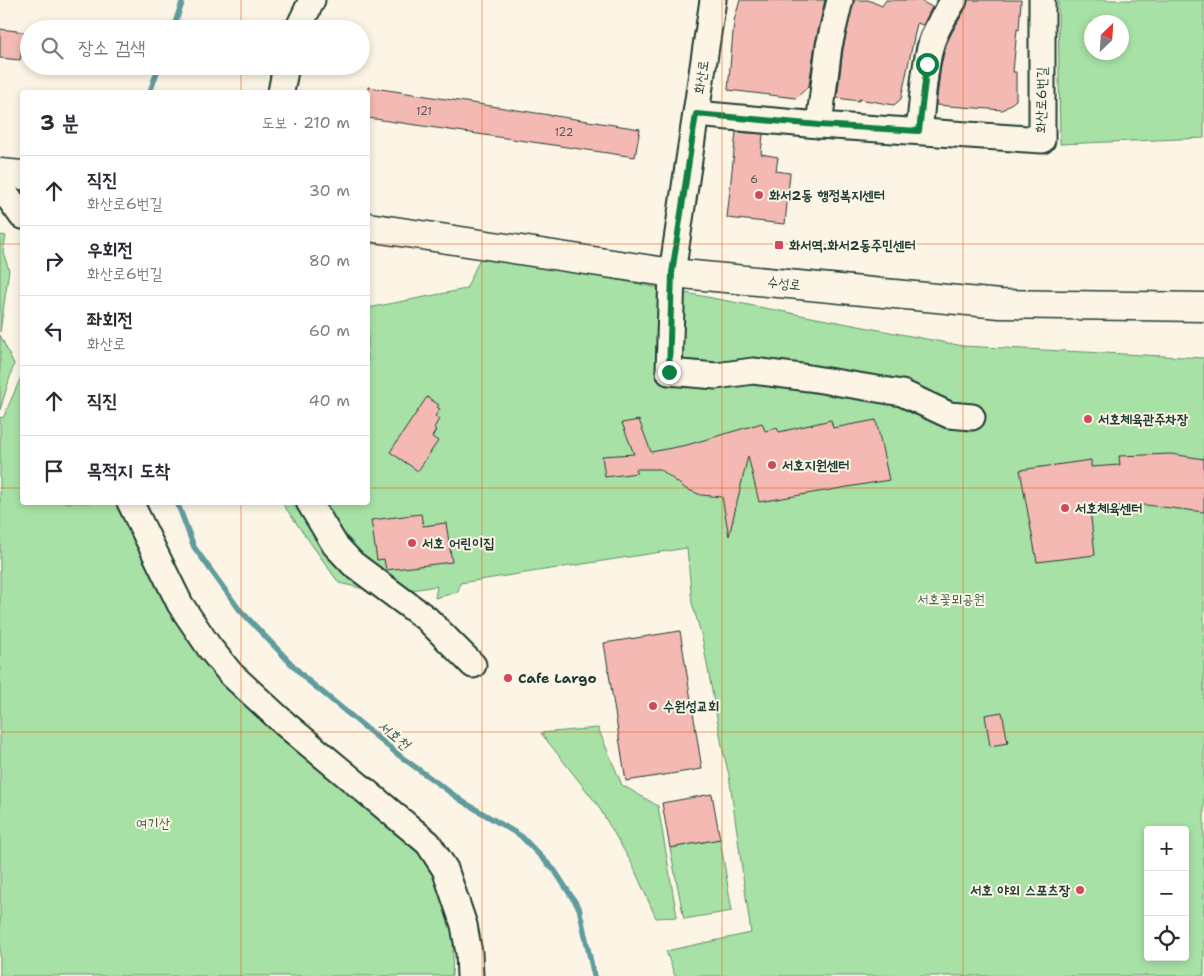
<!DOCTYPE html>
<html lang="ko">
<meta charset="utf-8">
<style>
:root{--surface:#fff;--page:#f2f2f3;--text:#2b2b33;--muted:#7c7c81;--line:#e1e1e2}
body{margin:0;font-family:"Shantell Sans","Poor Story",sans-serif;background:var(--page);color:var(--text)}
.controls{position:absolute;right:15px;bottom:15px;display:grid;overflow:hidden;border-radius:5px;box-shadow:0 2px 8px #0003}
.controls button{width:45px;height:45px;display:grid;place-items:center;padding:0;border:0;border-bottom:1px solid var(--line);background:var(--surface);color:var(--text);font:25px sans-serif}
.compass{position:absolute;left:1084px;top:15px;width:45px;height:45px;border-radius:50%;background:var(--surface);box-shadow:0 2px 8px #0003;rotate:25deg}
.stop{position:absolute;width:15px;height:15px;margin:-11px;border:4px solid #0b8043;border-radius:50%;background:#fff}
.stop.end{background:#0b8043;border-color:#fff;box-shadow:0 1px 5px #0008}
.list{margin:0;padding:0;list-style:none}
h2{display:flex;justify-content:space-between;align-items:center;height:65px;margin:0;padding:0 20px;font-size:21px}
h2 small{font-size:16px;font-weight:400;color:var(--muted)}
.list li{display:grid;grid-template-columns:32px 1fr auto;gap:15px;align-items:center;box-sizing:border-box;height:70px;padding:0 20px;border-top:1px solid var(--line)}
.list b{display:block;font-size:19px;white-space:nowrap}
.list p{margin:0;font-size:16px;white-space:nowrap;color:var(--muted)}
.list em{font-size:16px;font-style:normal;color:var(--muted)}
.icon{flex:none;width:28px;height:28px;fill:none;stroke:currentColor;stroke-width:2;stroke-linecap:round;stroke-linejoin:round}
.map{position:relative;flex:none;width:1204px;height:976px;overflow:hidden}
.search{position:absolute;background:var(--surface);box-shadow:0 2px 8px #0003;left:20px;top:20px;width:350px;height:55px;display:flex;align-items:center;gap:12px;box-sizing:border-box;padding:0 18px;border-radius:28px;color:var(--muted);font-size:19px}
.panel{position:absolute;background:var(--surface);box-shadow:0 2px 8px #0003;left:20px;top:90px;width:350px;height:415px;border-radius:5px}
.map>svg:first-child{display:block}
</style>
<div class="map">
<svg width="1204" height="976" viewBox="0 0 1204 976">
<rect width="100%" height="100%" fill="#fcf5e5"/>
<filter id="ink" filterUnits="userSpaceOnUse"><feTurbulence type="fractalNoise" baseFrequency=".02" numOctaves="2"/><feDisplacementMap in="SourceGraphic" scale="10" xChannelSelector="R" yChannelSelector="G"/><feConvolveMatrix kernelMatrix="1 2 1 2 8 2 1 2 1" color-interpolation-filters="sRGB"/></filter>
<g filter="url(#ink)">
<!-- green -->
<g fill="#a7e1a5" stroke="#638f6c" fill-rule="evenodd">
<path d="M1058 0H1204V138L1060 144ZM1092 22H1122V52H1092Z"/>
<polygon points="0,235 6,236 3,252 9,270 0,332"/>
<path d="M482 254 963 346 1204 358V976H675L666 951 751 933 729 775 723 751 702 637 692 603 687 548 460 583 458 592 435 598 437 586 386 594 339 583 282 503 368 502V308L466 289ZM1148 830H1185V957H1148Z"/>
<polygon points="0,335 14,364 0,410"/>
<polygon points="22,375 22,502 123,503 190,635 432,859 454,926 452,976 0,976 0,417 3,418"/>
<polygon points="598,728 622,785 658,806 677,917 656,918 632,864 597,804 541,733"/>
<polygon points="720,839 732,911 684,919 670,848"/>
</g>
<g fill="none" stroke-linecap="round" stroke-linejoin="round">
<!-- stream -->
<g stroke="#609c9f" stroke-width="5.5">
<polyline points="173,29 183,0"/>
<polyline points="150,92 159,66"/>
<polyline points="177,502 194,547 239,609 305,678 400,756 462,801 521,836 555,871 579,908 594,976"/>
</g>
</g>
<!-- building -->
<g fill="#f4b9b3" stroke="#1f3d34">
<polygon points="740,0 825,0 815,44 809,86 796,98 728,90 734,21"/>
<polygon points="854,0 868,0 882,6 886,0 919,0 932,7 923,25 917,23 901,99 894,105 859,99 859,101 837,98 843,49"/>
<polygon points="968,0 1021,0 1019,30 1017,29 1013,72 1016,72 1016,100 1003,110 936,105 941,65 946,45 952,32 966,8"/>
<polygon points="0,29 25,32 20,60 0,58"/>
<polygon points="368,87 640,129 635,157 368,118"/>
<polygon points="736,132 763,134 761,154 778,157 776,171 790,173 785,224 727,218"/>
<polygon points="427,397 439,405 437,407 440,409 435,416 439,419 434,428 436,430 432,437 438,441 418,471 390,452"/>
<polygon points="639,420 651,452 687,445 762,423 765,431 777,428 779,432 831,420 833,428 876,420 889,480 759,502 748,456 729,536 722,497 701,495 686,489 660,469 636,469 637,473 605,477 602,456 634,454 622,423"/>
<polygon points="1171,454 1204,459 1204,512 1146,505 1115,506 1090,509 1095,555 1037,562 1020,470 1091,460 1091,467 1120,465 1119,456"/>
<polygon points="421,514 423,526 446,523 452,562 386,570 384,559 377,560 371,520"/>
<polygon points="680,631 702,769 626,781 604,643"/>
<polygon points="1002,712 1008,743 990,746 985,715"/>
<polygon points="712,794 720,839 670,848 662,803"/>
</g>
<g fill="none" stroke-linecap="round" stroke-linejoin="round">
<defs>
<g id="minor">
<polyline points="713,0 672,273 669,372 716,376 753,371 809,378 902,393 949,415 972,417"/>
<polyline points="298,29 312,0"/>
<polyline points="281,92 286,66"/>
<polyline points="696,114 819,125 1042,140 1042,0"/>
<polyline points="819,125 829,46 840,0"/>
<path d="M919 131C923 102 923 69 932 41 937 26 946 13 954 0"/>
<polyline points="0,192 9,198 22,216"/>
<polyline points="130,502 180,604 209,647 231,674 285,724 428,843 445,869 464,925 469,953 470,976"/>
<polyline points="309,502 335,545 353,564 427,619 473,665"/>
</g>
<g id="major">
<polyline points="0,173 22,175"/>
<polyline points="368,227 672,273 1000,304 1204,307"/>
</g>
</defs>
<!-- minor casing -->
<use href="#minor" stroke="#1f3d34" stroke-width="29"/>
<!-- major casing -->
<use href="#major" stroke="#1f3d34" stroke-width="31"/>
<!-- minor -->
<use href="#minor" stroke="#fcf5e5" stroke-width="25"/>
<!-- major -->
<use href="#major" stroke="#fcf5e5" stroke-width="28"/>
</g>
</g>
<g fill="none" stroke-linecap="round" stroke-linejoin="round" filter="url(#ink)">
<!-- route -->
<polyline stroke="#0b8043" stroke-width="6" points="669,372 672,273 696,114 819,125 919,131 927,64"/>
</g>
<!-- grid -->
<path fill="none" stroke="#e8590c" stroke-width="1" stroke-opacity="0.55" d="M241 0V29M482 0V976M722 0V976M963 0V976M241 66V92M0 244H22M368 244H1204M0 488H22M368 488H1204M241 502V976M0 732H1204"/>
<!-- markers -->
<g fill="#d1495b" stroke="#fcf5e5" stroke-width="2">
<circle cx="759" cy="195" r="5"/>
<rect x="774" y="240" width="10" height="10" rx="2.5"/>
<circle cx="1088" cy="419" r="5"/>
<circle cx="772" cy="465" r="5"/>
<circle cx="1065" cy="508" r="5"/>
<circle cx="412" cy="543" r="5"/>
<circle cx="508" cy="678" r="5"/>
<circle cx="653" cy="706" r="5"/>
<circle cx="1080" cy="890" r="5"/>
</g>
<g text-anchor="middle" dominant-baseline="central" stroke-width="4" stroke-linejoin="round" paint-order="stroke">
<!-- number labels -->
<g font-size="11" fill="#545c54">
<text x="424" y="111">121</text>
<text x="564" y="132">122</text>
<text x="754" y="179">6</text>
</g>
<!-- street labels -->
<g font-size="14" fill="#1f3d34" stroke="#fcf5e5">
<text transform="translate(701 77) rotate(-82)">화산로</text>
<text transform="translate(1041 100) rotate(-89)">화산로6번길</text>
<text transform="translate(784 283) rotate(6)">수성로</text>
</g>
<!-- poi labels -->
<g font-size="14" font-weight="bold" fill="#1f3d34" stroke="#fcf5e5" text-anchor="start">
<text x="769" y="195">화서2동 행정복지센터</text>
<text x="789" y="245">화서역.화서2동주민센터</text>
<text x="1098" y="419">서호체육관주차장</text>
<text x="782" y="465">서호지원센터</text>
<text x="1075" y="508">서호체육센터</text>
<text x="422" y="543">서호 어린이집</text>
<text x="518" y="678">Cafe Largo</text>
<text x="663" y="706">수원성교회</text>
<text x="1070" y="890" text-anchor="end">서호 야외 스포츠장</text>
</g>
<!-- park labels -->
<g font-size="14" fill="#3a5e4b" stroke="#fcf5e5">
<text x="951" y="599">서호꽃뫼공원</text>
<text x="153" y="823">여기산</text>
</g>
<!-- water labels -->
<g font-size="15" font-style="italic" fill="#355d58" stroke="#fcf5e5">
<text transform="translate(394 735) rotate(39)">서호천</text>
</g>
</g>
</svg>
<div class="controls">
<button>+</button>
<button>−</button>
<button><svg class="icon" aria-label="locate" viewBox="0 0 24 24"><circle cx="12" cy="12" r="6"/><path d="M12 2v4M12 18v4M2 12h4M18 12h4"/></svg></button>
</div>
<svg class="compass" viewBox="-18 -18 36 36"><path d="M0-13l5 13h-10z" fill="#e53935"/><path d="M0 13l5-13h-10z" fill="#7c7c81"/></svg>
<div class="stop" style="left:927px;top:64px"></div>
<div class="stop end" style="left:669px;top:372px"></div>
<div class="search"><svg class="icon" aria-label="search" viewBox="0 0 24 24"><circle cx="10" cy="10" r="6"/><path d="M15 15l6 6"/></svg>장소 검색</div>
<section class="panel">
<h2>3 분<small>도보 · 210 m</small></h2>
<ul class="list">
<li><svg class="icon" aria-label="ahead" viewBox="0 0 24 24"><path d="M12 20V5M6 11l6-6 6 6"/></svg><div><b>직진</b><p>화산로6번길</p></div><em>30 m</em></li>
<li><svg class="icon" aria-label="right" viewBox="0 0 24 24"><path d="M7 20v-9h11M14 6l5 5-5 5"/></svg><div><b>우회전</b><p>화산로6번길</p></div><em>80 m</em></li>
<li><svg class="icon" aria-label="left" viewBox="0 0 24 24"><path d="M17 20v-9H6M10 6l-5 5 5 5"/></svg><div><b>좌회전</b><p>화산로</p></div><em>60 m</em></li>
<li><svg class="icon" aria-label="ahead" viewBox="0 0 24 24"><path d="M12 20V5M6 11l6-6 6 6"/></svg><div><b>직진</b></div><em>40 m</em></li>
<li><svg class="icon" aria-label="arrive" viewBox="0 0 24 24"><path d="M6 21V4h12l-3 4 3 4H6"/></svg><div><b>목적지 도착</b></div></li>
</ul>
</section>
</div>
